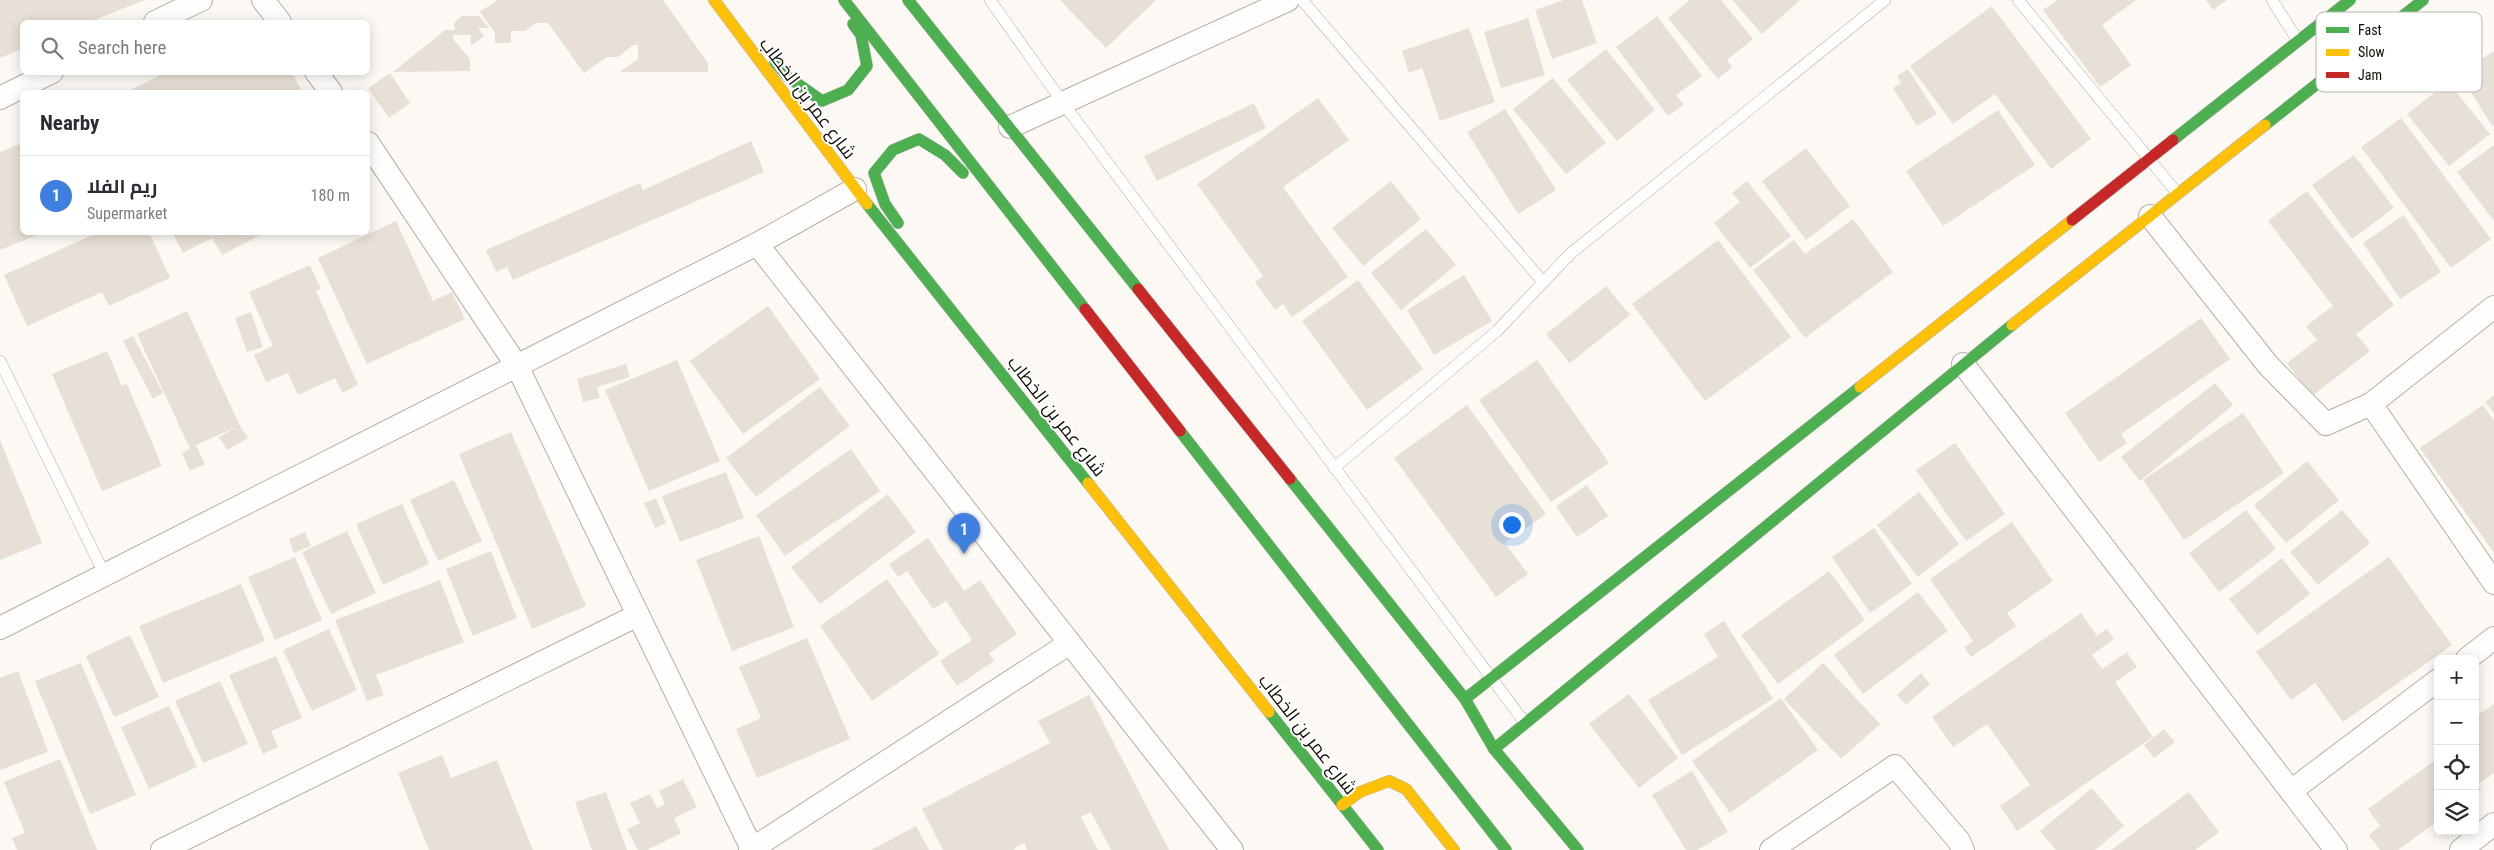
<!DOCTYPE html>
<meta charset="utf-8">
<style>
:root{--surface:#fff;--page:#f7f7f7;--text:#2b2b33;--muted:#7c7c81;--line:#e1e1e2;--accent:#b45309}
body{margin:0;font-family:"Roboto Condensed",Cairo,sans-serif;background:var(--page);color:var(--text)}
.controls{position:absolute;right:15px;bottom:15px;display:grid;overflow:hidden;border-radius:8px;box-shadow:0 2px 12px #0003}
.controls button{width:45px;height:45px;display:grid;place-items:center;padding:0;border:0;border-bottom:1px solid var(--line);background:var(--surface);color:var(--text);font:25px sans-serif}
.you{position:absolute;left:1511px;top:524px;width:18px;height:18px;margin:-12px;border:4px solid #fff;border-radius:50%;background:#1a73e8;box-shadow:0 0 0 8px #1a73e833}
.badge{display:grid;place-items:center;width:32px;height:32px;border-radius:50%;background:var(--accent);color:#fff;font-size:16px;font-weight:700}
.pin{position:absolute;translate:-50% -41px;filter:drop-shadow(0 1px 2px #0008)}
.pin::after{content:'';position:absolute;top:26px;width:18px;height:15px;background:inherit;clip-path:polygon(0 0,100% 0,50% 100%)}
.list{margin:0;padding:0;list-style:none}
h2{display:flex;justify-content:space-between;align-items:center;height:65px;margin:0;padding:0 20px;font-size:21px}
h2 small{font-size:16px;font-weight:400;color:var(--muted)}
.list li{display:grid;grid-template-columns:32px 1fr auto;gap:15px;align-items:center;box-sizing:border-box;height:80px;padding:0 20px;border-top:1px solid var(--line)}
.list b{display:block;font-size:19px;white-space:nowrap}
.list p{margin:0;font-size:16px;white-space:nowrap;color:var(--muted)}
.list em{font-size:16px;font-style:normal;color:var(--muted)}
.icon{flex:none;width:28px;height:28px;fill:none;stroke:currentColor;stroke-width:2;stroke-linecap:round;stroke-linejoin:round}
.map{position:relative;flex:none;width:2494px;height:850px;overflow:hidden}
.search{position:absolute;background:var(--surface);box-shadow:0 2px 12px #0003;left:20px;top:20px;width:350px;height:55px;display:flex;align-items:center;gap:12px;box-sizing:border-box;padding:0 18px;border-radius:8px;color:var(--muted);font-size:19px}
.panel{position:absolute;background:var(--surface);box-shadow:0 2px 12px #0003;left:20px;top:90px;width:350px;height:145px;border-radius:8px}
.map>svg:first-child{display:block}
</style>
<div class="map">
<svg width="2494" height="850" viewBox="0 0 2494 850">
<rect width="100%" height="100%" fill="#fcf9f4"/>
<!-- building -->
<g fill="#e6e0d6">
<polygon points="0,0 145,0 89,22 22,22 22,49 0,58"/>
<polygon points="497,0 663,0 708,63 708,72 620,72 638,59 638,45 633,45 618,57 607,57 584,73 548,23 536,23 525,31 511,31 511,43 495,43 495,33 480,12"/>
<polygon points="1060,0 1156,0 1106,48"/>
<polygon points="1564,0 1582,0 1597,43 1552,59 1535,10"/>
<polygon points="1690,0 1721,0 1753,39 1727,60 1732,67 1718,79 1668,18"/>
<polygon points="1732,0 1798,0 1799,1 1762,34"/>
<polygon points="2057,0 2136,0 2102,25 2131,65 2100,87 2043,10"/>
<polygon points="2206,0 2227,0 2213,10"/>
<polygon points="1992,6 2091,139 2051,169 1995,94 1953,124 1910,66"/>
<polygon points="462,16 479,16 489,28 478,28 484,36 471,46 471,35 453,35 453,39 470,59 470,71 393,72 445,30 455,30 454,23"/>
<polygon points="1657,16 1702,76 1676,95 1684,104 1668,116 1616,47"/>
<polygon points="1528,18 1545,75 1501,88 1484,32"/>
<polygon points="1469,28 1495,102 1440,121 1422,68 1409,73 1402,51"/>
<polygon points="1606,49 1655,110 1617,141 1567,80"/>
<polygon points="2494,51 2494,125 2492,126 2459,73"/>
<polygon points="1908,69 1937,114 1917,126 1893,88 1901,83 1897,76"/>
<polygon points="166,72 292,72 302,92 127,92"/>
<polygon points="390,73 410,103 389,118 368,88"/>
<polygon points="1553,78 1606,143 1566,174 1513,109"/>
<polygon points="2448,82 2490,134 2449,166 2407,114"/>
<polygon points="1318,98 1349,140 1283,187 1348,277 1292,317 1283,304 1275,310 1255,282 1263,276 1197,184"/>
<polygon points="1254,103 1266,128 1157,181 1144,156"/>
<polygon points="1505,109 1556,190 1518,214 1467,132"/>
<polygon points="1998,110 2035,165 1943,226 1906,171"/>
<polygon points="2401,118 2491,239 2451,268 2361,147"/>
<polygon points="751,141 764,172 513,280 507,267 496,272 486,250 640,183 643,190"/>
<polygon points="22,143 22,232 42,233 0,250 0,152"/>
<polygon points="2494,145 2494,221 2457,172"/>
<polygon points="1806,148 1850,206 1806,240 1762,181"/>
<polygon points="2354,155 2394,208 2352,239 2312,185"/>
<polygon points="1391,181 1421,219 1363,266 1332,228"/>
<polygon points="1747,181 1791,236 1750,268 1714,223 1740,202 1732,193"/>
<polygon points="2307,191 2394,305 2356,334 2370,351 2312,396 2287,363 2317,340 2306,326 2333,306 2268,221"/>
<polygon points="2404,215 2441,272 2400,299 2363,243"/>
<polygon points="1853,219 1893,272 1805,338 1753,270 1794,240 1805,254"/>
<polygon points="396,221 433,301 452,292 465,319 367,364 318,258"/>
<polygon points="1426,229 1456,265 1401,310 1371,273"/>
<polygon points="99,232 149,232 170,278 109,306 102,292 27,326 4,275"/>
<polygon points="172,232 266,232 222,255 212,238 183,253"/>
<polygon points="1718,240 1791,337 1705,401 1632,304"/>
<polygon points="310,265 321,289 316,291 358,385 342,393 335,378 298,395 288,373 266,382 254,355 273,346 249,292"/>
<polygon points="1464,275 1492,321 1434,355 1407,310"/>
<polygon points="1358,280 1423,369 1367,410 1302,321"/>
<polygon points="1606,286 1630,315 1570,363 1546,334"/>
<polygon points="768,306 820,379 743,434 690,361"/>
<polygon points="187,311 240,426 248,438 227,450 219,437 236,427 196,445 205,464 190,471 182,453 190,449 137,334"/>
<polygon points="251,312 263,347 247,352 235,318"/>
<polygon points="2201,318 2230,359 2121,434 2127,443 2099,462 2065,413"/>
<polygon points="133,336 163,393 153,399 123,341"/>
<polygon points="107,351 122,386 127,384 162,466 102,491 52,374"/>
<polygon points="677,360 720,461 649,491 605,390"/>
<polygon points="1537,360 1609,463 1551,502 1479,400"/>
<polygon points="626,364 630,377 597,387 600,398 583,402 577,379"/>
<polygon points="2215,383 2233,405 2140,481 2121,457"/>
<polygon points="820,387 850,426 756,497 726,458"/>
<polygon points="2494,395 2494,413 2485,402"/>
<polygon points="1467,405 1546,514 1505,543 1528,574 1496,597 1394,458"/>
<polygon points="2483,405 2494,421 2494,553 2420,448"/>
<polygon points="2243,413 2284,473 2184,540 2143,480"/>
<polygon points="511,432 586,606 532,629 459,454"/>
<polygon points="0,440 42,543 0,560"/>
<polygon points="1955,443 2005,514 1966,541 1916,470"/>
<polygon points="851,449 880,491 785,556 756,515"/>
<polygon points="2307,461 2339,500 2286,543 2254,505"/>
<polygon points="726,472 744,518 680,542 662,496"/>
<polygon points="454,480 482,541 438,561 410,500"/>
<polygon points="1587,485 1608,516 1577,537 1556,506"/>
<polygon points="1919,492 1959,544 1918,577 1877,525"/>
<polygon points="888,494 916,532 820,604 791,567"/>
<polygon points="656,499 666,523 655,528 644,503"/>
<polygon points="402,504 429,564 383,585 356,524"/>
<polygon points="2246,510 2276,549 2219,592 2189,553"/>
<polygon points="2342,510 2370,543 2318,585 2290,552"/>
<polygon points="2012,522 2053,581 2007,613 2016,626 1971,657 1964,647 1973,641 1930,579"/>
<polygon points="1874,528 1912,584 1870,613 1832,557"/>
<polygon points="347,531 376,593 331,614 302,552"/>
<polygon points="305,532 311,546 294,553 289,539"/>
<polygon points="759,536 794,627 732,651 696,560"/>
<polygon points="928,538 964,591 980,580 1017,634 989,653 994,661 957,686 940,661 972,640 946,601 933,609 907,571 898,577 889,564"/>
<polygon points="491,551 517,618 473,636 446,569"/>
<polygon points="295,557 322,620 275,640 248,577"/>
<polygon points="2389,557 2452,645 2343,722 2315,683 2291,700 2256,652"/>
<polygon points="2282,558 2310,594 2257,635 2229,599"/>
<polygon points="1829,571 1865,620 1778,684 1741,635"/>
<polygon points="887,579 939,654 872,701 820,626"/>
<polygon points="440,580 464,642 376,675 384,695 367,701 335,620"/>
<polygon points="241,584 265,641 163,683 139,626"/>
<polygon points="1918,592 1948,631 1863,694 1834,655"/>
<polygon points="2081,613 2097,636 2107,629 2114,639 2092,655 2102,669 2127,652 2137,667 2115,682 2153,737 2017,831 2000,806 2030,785 1987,724 1953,747 1932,717"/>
<polygon points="1724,621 1773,699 1682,755 1648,700 1718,657 1704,634"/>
<polygon points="329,629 357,690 312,711 283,650"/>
<polygon points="130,635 159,697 114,717 86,656"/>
<polygon points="807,638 850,739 757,778 736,729 761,718 739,667"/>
<polygon points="276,656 302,718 271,731 278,747 263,754 229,675"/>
<polygon points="81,663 136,795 90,814 35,681"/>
<polygon points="1823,663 1880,724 1841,759 1784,699"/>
<polygon points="18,671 48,752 0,770 0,678"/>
<polygon points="1921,673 1930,684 1906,705 1897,695"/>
<polygon points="220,681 248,744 203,763 175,701"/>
<polygon points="1629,694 1678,758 1639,788 1589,724"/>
<polygon points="1089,695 1169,850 1111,850 1091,812 1081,817 1098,850 1027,850 1024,843 1014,848 1015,850 943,850 922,809 1050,743 1038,721"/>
<polygon points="1781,698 1818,750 1730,813 1692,761"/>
<polygon points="2494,704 2494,773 2478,784 2481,789 2475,793 2475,717"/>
<polygon points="169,706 197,767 149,789 121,727"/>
<polygon points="2164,729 2175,742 2154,758 2144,745"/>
<polygon points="442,755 451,778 497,760 533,850 429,850 398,773"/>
<polygon points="2438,758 2438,821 2398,850 2380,850 2369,835 2380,826 2368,809"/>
<polygon points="60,759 97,850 17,850 12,838 25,833 4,782"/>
<polygon points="1692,771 1728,832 1697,850 1686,850 1652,795"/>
<polygon points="683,779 697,807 674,818 681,833 647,850 638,850 627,829 640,823 630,803 650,794 657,808 665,804 659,791"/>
<polygon points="2092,788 2124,826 2095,850 2056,850 2040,831"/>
<polygon points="606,792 627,850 592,850 575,802"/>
<polygon points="2189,792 2219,832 2195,850 2111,850"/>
<polygon points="916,826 929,850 871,850"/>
</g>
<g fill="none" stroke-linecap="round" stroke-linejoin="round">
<defs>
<g id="lane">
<polyline points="990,0 1063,103 1525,723"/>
<polyline points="1302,0 1543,282"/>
<polyline points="2018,0 2178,194"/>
<polyline points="2272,0 2298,41"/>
<polyline points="0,361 105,575"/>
<polyline points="1334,468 1497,331 1570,254 1885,0"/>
</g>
<g id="street">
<polyline points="263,0 280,22"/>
<polyline points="155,22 201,0"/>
<polyline points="316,72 331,92"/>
<polyline points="0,98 52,72"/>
<polyline points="1010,127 1288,0"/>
<polyline points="368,143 517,366 752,849"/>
<polyline points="2150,216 2268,365 2326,424 2371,404"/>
<polyline points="757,244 1232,850"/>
<polyline points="2494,307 2371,404 2494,583"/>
<polyline points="1963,364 2336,850"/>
<polyline points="0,628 757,244 855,189"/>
<polyline points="2467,659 2494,638"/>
<polyline points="2291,791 2438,680"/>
<polyline points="162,850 638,615"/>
<polyline points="750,850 1070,643"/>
<polyline points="1771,850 1895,766 1959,841 1963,850"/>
<polyline points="2461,850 2494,824"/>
</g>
<g id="fast">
<polyline points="844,0 1085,309"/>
<polyline points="908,0 1138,289"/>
<polyline points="775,62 788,77 822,101 848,90 867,66 861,35 853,24"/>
<polyline points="2265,125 2423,0"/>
<polyline points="2173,140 2350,0"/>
<polyline points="867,204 1088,483"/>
<polyline points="898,223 885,204 874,173 893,150 919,139 945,155 963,173"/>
<polyline points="1180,431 1506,850"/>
<polyline points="1290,479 1465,699 1494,749 1578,850"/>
<polyline points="1465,699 1860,387"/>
<polyline points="1269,712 1378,850"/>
<polyline points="1494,749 2012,325"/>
</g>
<g id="slow">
<polyline points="714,0 867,204"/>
<polyline points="2012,325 2265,125"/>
<polyline points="1860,387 2072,220"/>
<polyline points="1088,483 1269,712"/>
<polyline points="1342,805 1360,792 1389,781 1406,789 1454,850"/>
</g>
<g id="jam">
<polyline points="2072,220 2173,140"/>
<polyline points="1138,289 1290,479"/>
<polyline points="1085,309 1180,431"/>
</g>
</defs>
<!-- lane casing -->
<use href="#lane" stroke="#b3afa9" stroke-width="12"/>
<!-- street casing -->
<use href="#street" stroke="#b3afa9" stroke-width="24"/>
<!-- fast casing -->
<use href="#fast" stroke="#b3afa9" stroke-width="12"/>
<!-- slow casing -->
<use href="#slow" stroke="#b3afa9" stroke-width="12"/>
<!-- jam casing -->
<use href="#jam" stroke="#b3afa9" stroke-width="12"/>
<!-- lane -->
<use href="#lane" stroke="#fffefd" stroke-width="11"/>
<!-- street -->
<use href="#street" stroke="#fffefd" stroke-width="22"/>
<!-- fast -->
<use href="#fast" stroke="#4caf50" stroke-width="11"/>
<!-- slow -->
<use href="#slow" stroke="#ffc107" stroke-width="11"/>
<!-- jam -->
<use href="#jam" stroke="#c62828" stroke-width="11"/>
</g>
<g text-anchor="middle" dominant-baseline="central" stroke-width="4" stroke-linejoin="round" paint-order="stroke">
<!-- street labels -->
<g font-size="18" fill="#120d06" stroke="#fff">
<text transform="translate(808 98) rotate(53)">شارع عمر بن الخطاب</text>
<text transform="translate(1057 416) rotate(52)">شارع عمر بن الخطاب</text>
<text transform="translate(1308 734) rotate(52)">شارع عمر بن الخطاب</text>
</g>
</g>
<!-- legend -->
<rect x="2316" y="12" width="166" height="80" rx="8" fill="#fff" stroke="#b8b6b4" stroke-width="1"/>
<rect x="2326" y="27" width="23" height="6" fill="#4caf50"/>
<rect x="2326" y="49" width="23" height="7" fill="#ffc107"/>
<rect x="2326" y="72" width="23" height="6" fill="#c62828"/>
<g font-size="14" fill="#120d06">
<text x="2358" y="35">Fast</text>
<text x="2358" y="57">Slow</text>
<text x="2358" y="80">Jam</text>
</g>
</svg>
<div class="controls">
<button>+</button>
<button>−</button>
<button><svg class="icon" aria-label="locate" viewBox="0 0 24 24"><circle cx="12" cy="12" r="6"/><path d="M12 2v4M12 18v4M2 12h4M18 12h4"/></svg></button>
<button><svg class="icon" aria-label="layers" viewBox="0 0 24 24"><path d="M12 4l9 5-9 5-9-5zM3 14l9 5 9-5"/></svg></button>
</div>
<div class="you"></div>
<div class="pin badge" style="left:964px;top:554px;background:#3f7fe0">1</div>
<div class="search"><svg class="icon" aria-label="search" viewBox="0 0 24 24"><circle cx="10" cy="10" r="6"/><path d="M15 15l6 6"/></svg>Search here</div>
<section class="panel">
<h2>Nearby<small></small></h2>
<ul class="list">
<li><span class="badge" style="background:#3f7fe0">1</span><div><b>ريم الفلا</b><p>Supermarket</p></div><em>180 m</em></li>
</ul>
</section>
</div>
